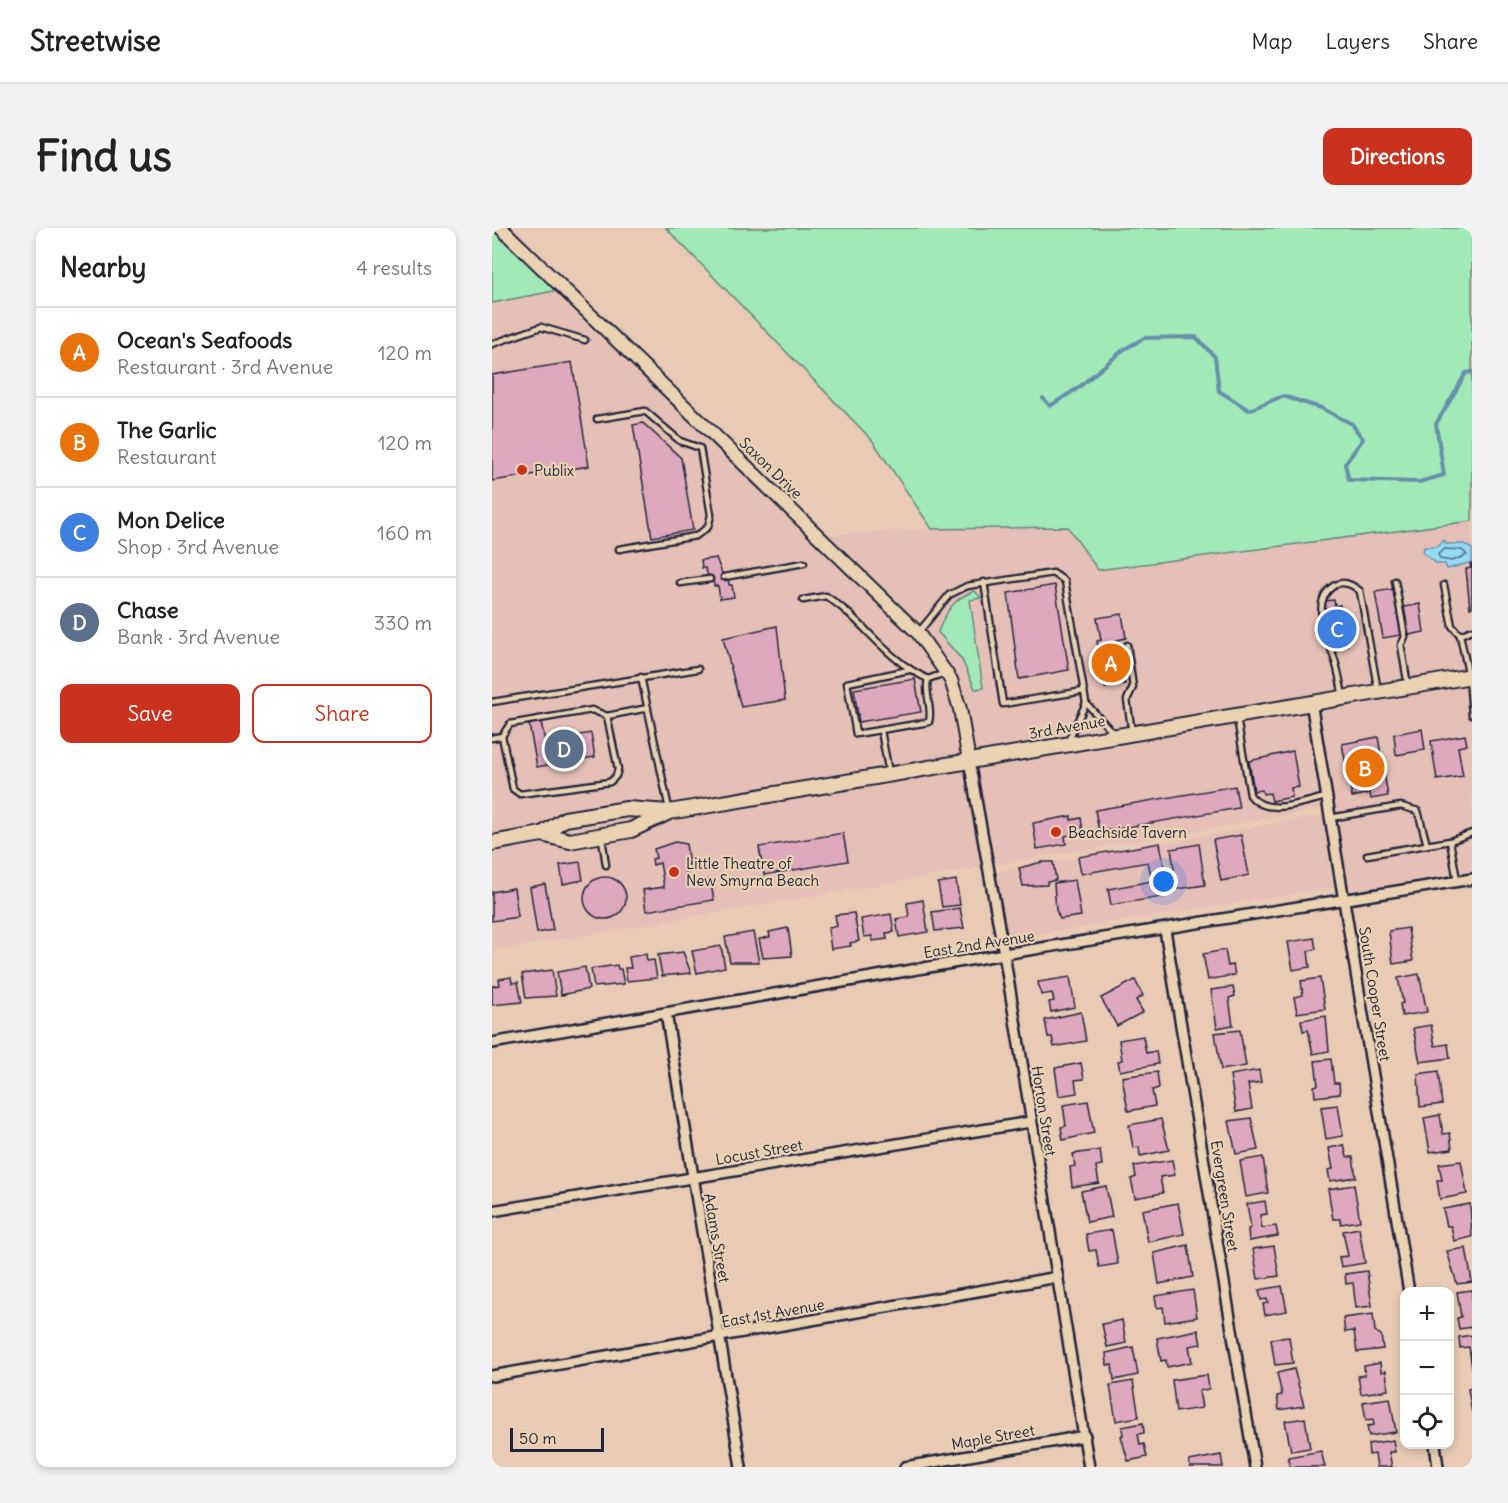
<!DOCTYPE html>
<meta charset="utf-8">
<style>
:root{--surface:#fff;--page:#f2f2f2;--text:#222;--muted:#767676;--line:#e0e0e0;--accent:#c8321e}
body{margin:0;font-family:Delius,sans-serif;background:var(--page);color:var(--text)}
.controls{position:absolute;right:18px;bottom:18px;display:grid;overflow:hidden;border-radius:12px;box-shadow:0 3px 9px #0003}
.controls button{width:54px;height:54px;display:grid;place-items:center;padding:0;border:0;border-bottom:2px solid var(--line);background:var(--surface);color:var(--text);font:30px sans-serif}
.scale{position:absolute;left:18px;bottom:15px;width:94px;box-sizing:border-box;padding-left:6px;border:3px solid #22223b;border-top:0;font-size:16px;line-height:21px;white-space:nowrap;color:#22223b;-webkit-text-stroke:4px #ead2b3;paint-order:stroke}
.you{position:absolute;left:672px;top:654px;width:21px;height:21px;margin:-15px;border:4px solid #fff;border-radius:50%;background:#1a73e8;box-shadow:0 0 0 9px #1a73e833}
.badge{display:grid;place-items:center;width:39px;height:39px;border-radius:50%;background:var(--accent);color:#fff;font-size:20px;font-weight:700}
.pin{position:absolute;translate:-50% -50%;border:3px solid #fff;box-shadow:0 2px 6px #0006}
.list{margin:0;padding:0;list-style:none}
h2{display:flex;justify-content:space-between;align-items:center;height:78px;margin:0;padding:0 24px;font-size:26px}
h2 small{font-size:20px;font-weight:400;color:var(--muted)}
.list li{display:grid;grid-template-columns:39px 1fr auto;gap:18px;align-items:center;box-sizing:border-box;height:90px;padding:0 24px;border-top:2px solid var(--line)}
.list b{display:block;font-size:22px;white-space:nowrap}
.list p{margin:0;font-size:20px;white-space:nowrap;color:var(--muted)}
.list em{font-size:20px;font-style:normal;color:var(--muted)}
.actions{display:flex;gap:12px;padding:18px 24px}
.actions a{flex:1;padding:14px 0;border:2px solid var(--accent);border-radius:12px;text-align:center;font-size:21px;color:var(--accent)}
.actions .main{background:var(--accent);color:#fff}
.icon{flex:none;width:33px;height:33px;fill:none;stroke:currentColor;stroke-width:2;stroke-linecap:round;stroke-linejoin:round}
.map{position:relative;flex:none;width:980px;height:1239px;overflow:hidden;border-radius:12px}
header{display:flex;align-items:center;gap:36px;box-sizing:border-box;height:84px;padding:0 30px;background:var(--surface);border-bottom:2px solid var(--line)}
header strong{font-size:28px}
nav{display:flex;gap:33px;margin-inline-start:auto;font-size:21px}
.intro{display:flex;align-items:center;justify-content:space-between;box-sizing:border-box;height:144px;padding:0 36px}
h1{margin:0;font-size:42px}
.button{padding:15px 27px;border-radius:12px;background:var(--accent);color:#fff;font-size:21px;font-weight:700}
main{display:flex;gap:36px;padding:0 36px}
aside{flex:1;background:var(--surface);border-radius:12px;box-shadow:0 3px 9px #0003}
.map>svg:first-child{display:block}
</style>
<header>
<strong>Streetwise</strong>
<nav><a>Map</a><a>Layers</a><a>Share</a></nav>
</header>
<div class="intro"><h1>Find us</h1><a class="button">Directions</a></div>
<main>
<aside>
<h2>Nearby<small>4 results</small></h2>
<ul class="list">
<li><span class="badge" style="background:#e8710a">A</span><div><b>Ocean's Seafoods</b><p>Restaurant · 3rd Avenue</p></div><em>120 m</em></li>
<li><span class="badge" style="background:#e8710a">B</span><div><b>The Garlic</b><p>Restaurant</p></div><em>120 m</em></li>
<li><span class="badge" style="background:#3f7fe0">C</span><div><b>Mon Delice</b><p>Shop · 3rd Avenue</p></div><em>160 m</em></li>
<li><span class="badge" style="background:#5c6f8a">D</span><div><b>Chase</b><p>Bank · 3rd Avenue</p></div><em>330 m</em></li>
</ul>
<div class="actions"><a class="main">Save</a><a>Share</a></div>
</aside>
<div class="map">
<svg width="980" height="1239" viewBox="0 0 980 1239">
<rect width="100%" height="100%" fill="#e8cab5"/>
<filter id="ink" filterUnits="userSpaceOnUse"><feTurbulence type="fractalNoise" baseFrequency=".0167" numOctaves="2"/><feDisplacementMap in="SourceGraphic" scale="12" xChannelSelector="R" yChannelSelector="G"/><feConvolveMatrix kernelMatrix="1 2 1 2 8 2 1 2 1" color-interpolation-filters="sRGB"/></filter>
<g filter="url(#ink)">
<!-- built -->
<g fill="#e5c0b7">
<polygon points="72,61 327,307 440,301 576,299 606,342 980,293 980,651 853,673 836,580 0,723 0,75"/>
<polygon points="832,587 845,659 515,711 503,644"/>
</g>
<!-- green -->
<g fill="#a1eab8" stroke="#62867a" stroke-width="1.5">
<polygon points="0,0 9,0 72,61 0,75"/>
<polygon points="174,0 980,0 980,293 606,342 576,299 440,301 380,212"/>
<path d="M483 363 489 370 478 372 491 460 483 461 470 432 446 404C453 385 462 369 483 363Z"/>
</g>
<!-- water -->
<polygon fill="#94d9f5" stroke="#6690ab" stroke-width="1.5" points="952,312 954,316 972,316 980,321 980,334 955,341 953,336 945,336 931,325 932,319 945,319"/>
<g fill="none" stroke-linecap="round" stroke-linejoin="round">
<!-- shore -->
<polygon stroke="#506b85" stroke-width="1.5" points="953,321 970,322 975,327 960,333 948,331 946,326"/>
<!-- stream -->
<polyline stroke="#6690ab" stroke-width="4" points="551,170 558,178 586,160 631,122 652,110 704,109 723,129 727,163 757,182 791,168 829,180 860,196 871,211 853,236 857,252 927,254 952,247 944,196 974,145 980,144"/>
</g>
<!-- building -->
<g fill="#dea8bd" stroke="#22223b" stroke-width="1.5">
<polygon points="80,134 97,238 0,253 0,147"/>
<polygon points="151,195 189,230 201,302 160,309 141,197"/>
<polygon points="224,330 232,350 236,350 237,357 240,357 242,369 228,371 226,358 222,358 221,352 218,352 213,340 210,340 209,332"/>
<polygon points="980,335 980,379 978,380 974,341 979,340 978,336"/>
<polygon points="563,357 577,442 527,451 516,365"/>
<polygon points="901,361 909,407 891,410 883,364"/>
<polygon points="842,372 843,378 848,377 855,417 841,419 832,373"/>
<polygon points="928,376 932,404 917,407 912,379"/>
<polygon points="630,386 634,410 625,412 633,456 613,460 605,413 609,412 605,390"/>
<polygon points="285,398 293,472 249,479 231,410"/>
<polygon points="423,451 429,484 367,494 362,461"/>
<polygon points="49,494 53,513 99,505 103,529 45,539 37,496"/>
<polygon points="930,501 933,522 904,527 902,506"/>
<polygon points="973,507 975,517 966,519 971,548 945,552 939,513"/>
<polygon points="886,509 896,568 879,571 878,565 860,569 850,516"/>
<polygon points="801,523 807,559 799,560 800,569 780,573 778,565 771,566 770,562 762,563 757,533"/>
<polygon points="743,558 747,580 607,604 603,582"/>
<polygon points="579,588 579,592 589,590 591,604 573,608 574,616 545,621 541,595"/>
<polygon points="351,605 356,633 272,647 267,619"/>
<polygon points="749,607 757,647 729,653 721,612"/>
<polygon points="183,614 194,616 197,637 193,637 196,655 218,651 222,672 154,683 151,662 172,659 168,635 161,637 160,631 164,630 162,621"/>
<polygon points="668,615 677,668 619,677 616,661 660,653 656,634 589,646 586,629"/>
<polygon points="707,616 713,657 685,661 679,621"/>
<polygon points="88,634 91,652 71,656 68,637"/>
<polygon points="550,634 561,634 564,652 555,654 555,657 531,658 527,640"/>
<circle cx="113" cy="670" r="21"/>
<polygon points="464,652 468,677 450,679 446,655"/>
<polygon points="583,652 589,688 568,691 564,682 562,655"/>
<polygon points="53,656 61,702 45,705 38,659"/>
<polygon points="22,660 26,689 0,693 0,664"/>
<polygon points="431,672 436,704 407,709 404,691 417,689 415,675"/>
<polygon points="468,680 472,700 443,703 440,684"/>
<polygon points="362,685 367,713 358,715 359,718 339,721 336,700 345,698 343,687"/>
<polygon points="399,686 402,704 394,705 395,711 380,713 380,708 372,709 369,691"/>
<polygon points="296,700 300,728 271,730 267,711 278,709 277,704"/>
<polygon points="916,700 921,733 901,736 897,703"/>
<polygon points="261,704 267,734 238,734 233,709"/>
<polygon points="822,710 824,721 816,723 818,739 801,742 796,714"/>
<polygon points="229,718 233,739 205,745 200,723"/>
<polygon points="733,722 736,738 741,737 743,747 716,752 711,726"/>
<polygon points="191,724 199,745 170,748 166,727"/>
<polygon points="154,726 155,733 162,732 165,750 135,753 133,740 139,740 137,729"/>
<polygon points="125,737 126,741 129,741 132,756 102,759 99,741"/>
<polygon points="93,739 97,761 69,767 65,744"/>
<polygon points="60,742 64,768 34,770 30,746"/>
<polygon points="927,746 935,784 910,788 908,776 911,775 906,750"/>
<polygon points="19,749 20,755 26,754 30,774 0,777 0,758 8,757 7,751"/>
<polygon points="578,749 583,779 559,784 557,774 562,773 560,765 549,767 546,754"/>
<polygon points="828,750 833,781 805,785 802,769 811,767 809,753"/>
<polygon points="643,752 651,768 644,772 651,784 625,798 609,770"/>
<polygon points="741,759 743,768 737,770 741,797 725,800 719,762"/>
<polygon points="589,784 594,813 562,819 560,809 556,809 553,792"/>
<polygon points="834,788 837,823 821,826 816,802 811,803 809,792"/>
<polygon points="939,797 943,818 956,816 958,830 928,834 921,800"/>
<polygon points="748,802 754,838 729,842 723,805"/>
<polygon points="651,808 654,825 664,823 666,836 628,843 626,833 630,832 627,812"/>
<polygon points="839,831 842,855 847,855 848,866 823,869 822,858 826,857 823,833"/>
<polygon points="589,835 592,851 583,852 585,865 567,868 563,840"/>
<polygon points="767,842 769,854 756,856 760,881 744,884 738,847"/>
<polygon points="946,843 950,876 928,879 926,846"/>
<polygon points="665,844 667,860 660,862 663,878 636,883 630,849"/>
<polygon points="596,873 602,905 571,912 569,899 574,898 571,877"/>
<polygon points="846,877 851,908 834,911 829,879"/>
<polygon points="948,887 951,906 958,905 960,921 938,924 932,890"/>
<polygon points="759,890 766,922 744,926 737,893"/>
<polygon points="669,891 677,922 648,928 647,919 641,920 637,897"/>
<polygon points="852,917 855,929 861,929 864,949 838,953 836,942 841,941 837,920"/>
<polygon points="608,922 610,937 604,938 607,955 580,959 578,939 583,938 581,926"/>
<polygon points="771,929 776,965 754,969 748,933"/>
<polygon points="680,932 683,947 668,949 671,965 643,970 639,951 644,949 642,938"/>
<polygon points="969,933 975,966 948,971 945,952 950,952 947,936"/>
<polygon points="862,957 868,993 849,996 848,991 841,991 836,961"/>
<polygon points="614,958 620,989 595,994 589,963"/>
<polygon points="773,973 775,986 768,987 770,1000 784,998 786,1008 757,1013 756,1001 759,1000 755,976"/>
<polygon points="686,975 692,1006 656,1014 650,982"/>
<polygon points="978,976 980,1009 962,1013 959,998 955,998 951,981"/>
<polygon points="867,1000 873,1035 849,1039 847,1029 856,1028 851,1003"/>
<polygon points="620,1002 626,1036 607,1039 604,1022 597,1023 594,1006"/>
<polygon points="696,1017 701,1049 667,1056 662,1025"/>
<polygon points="782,1018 787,1048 766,1051 761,1021"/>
<polygon points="974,1020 980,1054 965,1056 955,1023"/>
<polygon points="875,1043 880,1078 864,1080 861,1055 854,1056 853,1046"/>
<polygon points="790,1058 795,1083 773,1087 771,1076 776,1075 775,1071 769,1072 767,1062"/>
<polygon points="701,1062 705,1089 673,1094 671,1079 665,1080 663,1068"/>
<polygon points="980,1062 980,1099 967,1101 965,1090 969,1089 965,1064"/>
<polygon points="881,1086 883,1103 889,1107 891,1121 865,1124 862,1103 853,1104 851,1090"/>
<polygon points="630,1092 634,1115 615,1119 610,1096"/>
<polygon points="706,1102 709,1116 697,1118 700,1134 675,1139 674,1132 669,1133 665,1110"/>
<polygon points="980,1107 980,1140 977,1119 968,1120 967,1109"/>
<polygon points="797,1109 801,1135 783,1137 779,1111"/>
<polygon points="641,1119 646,1147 622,1152 620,1137 615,1137 614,1125"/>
<polygon points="888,1135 889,1144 894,1143 896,1162 869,1166 866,1148 873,1147 872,1138"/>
<polygon points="802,1141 812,1178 787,1182 785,1168 790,1167 785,1145"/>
<polygon points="715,1147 717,1161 707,1163 710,1180 684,1184 680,1152"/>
<polygon points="980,1149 980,1185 976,1161 980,1160"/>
<polygon points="641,1153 647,1189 624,1193 618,1157"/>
<polygon points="898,1170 904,1204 877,1208 875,1198 882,1197 881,1191 874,1192 871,1174"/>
<polygon points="813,1190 818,1220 799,1223 793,1193"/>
<polygon points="651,1195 652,1205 646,1206 648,1217 652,1216 655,1229 636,1233 629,1208 631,1207 630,1199"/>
<polygon points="901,1212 903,1224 897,1224 900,1239 885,1239 883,1226 877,1227 876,1216"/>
<polygon points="829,1223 833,1239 798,1239 796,1229"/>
<polygon points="729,1227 731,1239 698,1239 697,1233"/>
</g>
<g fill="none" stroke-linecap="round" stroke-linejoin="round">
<defs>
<g id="service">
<polyline points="0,116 49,99 93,112"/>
<polyline points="105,191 153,183 188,213 208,220 219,287 216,299 204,308 127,321"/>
<polyline points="232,349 312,335"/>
<polyline points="903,353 913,409 909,417 916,458"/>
<polyline points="492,354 511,476 592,463"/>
<polyline points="188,355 218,351"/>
<polyline points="952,357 960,398 968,407"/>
<path d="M311 372 334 368C373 393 391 430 436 451"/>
<polyline points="980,402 968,407 977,449 980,487"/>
<polyline points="426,405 457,367 475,358 561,345 573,353 594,475"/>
<polyline points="635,417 641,459 635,472 640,505"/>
<path d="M417 442 355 455 364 506 437 494C441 480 432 465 436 451L453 445"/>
<polyline points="149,449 177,581"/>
<path d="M851 469C849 458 847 446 844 436 838 414 815 373 843 357 852 352 861 357 868 363L886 463"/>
<polyline points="0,474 206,441"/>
<path d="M745 490 758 567C774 590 813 573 835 569"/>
<polyline points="389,503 397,545"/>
<polyline points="10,508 18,496 100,482 115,488"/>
<polyline points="0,510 10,508 21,561 28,566 118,554 124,548 126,541 115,488 156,480"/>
<polyline points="576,513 594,475 621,505"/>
<polyline points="838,590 909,578 926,583 935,617"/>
<polyline points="110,610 114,637"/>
<polyline points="875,627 958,613"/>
<polyline points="965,652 958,613 980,605"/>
</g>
<g id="minor">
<polyline points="819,474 917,1064"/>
<polyline points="477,533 512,726 597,1239"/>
<polyline points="673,702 763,1239"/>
<polyline points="174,785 249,1239"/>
<polyline points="0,815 512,726 980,651"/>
<polyline points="0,983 538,894"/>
<polyline points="0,1148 566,1049"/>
<polyline points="943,1216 946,1239"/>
<polyline points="413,1239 593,1208"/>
</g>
<polyline id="tertiary" points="9,0 426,405 459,452 468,481 477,533"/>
<g id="secondary">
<polyline points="50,606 78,613 139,602 175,585"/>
<polyline points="0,615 50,606 73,591 135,581 177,584 980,448"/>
</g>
</defs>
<!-- service casing -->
<use href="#service" stroke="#22223b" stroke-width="9"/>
<!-- minor casing -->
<use href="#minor" stroke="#22223b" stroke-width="14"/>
<!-- tertiary casing -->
<use href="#tertiary" stroke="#22223b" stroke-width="16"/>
<!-- secondary casing -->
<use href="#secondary" stroke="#22223b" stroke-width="18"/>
<!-- service -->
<use href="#service" stroke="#ead2b3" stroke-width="4.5"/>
<!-- minor -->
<use href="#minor" stroke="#ead2b3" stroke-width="9"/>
<!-- tertiary -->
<use href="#tertiary" stroke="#ead2b3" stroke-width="12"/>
<!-- secondary -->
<use href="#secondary" stroke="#ead2b3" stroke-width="14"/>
</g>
</g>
<!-- markers -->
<g fill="#c8321e" stroke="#ead2b3" stroke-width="2">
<circle cx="30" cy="242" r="6"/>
<circle cx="564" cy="604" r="6"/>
<circle cx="182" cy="644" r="6"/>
</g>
<g text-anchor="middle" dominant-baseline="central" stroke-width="4.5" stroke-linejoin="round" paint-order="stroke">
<!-- street labels -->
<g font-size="15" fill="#22223b" stroke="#ead2b3">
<text transform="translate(279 240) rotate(44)">Saxon Drive</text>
<text transform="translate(575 499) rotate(-10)">3rd Avenue</text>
<text transform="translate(487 716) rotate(-9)">East 2nd Avenue</text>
<text transform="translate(883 766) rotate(81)">South Cooper Street</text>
<text transform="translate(552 883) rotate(81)">Horton Street</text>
<text transform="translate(267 924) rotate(-10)">Locust Street</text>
<text transform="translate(733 968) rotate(81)">Evergreen Street</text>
<text transform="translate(225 1010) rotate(80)">Adams Street</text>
<text transform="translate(281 1085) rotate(-10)">East 1st Avenue</text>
<text transform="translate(501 1209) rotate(-10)">Maple Street</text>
</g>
<!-- poi labels -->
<g font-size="15" fill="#22223b" stroke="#ead2b3" text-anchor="start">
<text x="42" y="242">Publix</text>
<text x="576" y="604">Beachside Tavern</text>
<text x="194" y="635">Little Theatre of<tspan x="194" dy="17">New Smyrna Beach</tspan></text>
</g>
</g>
</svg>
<div class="controls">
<button>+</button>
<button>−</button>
<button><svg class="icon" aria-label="locate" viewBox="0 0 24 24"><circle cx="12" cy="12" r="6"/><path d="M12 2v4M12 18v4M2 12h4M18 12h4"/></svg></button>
</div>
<div class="scale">50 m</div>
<div class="you"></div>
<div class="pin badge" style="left:619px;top:435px;background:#e8710a">A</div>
<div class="pin badge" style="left:873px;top:540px;background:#e8710a">B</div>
<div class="pin badge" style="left:845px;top:401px;background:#3f7fe0">C</div>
<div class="pin badge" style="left:72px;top:521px;background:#5c6f8a">D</div>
</div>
</main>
